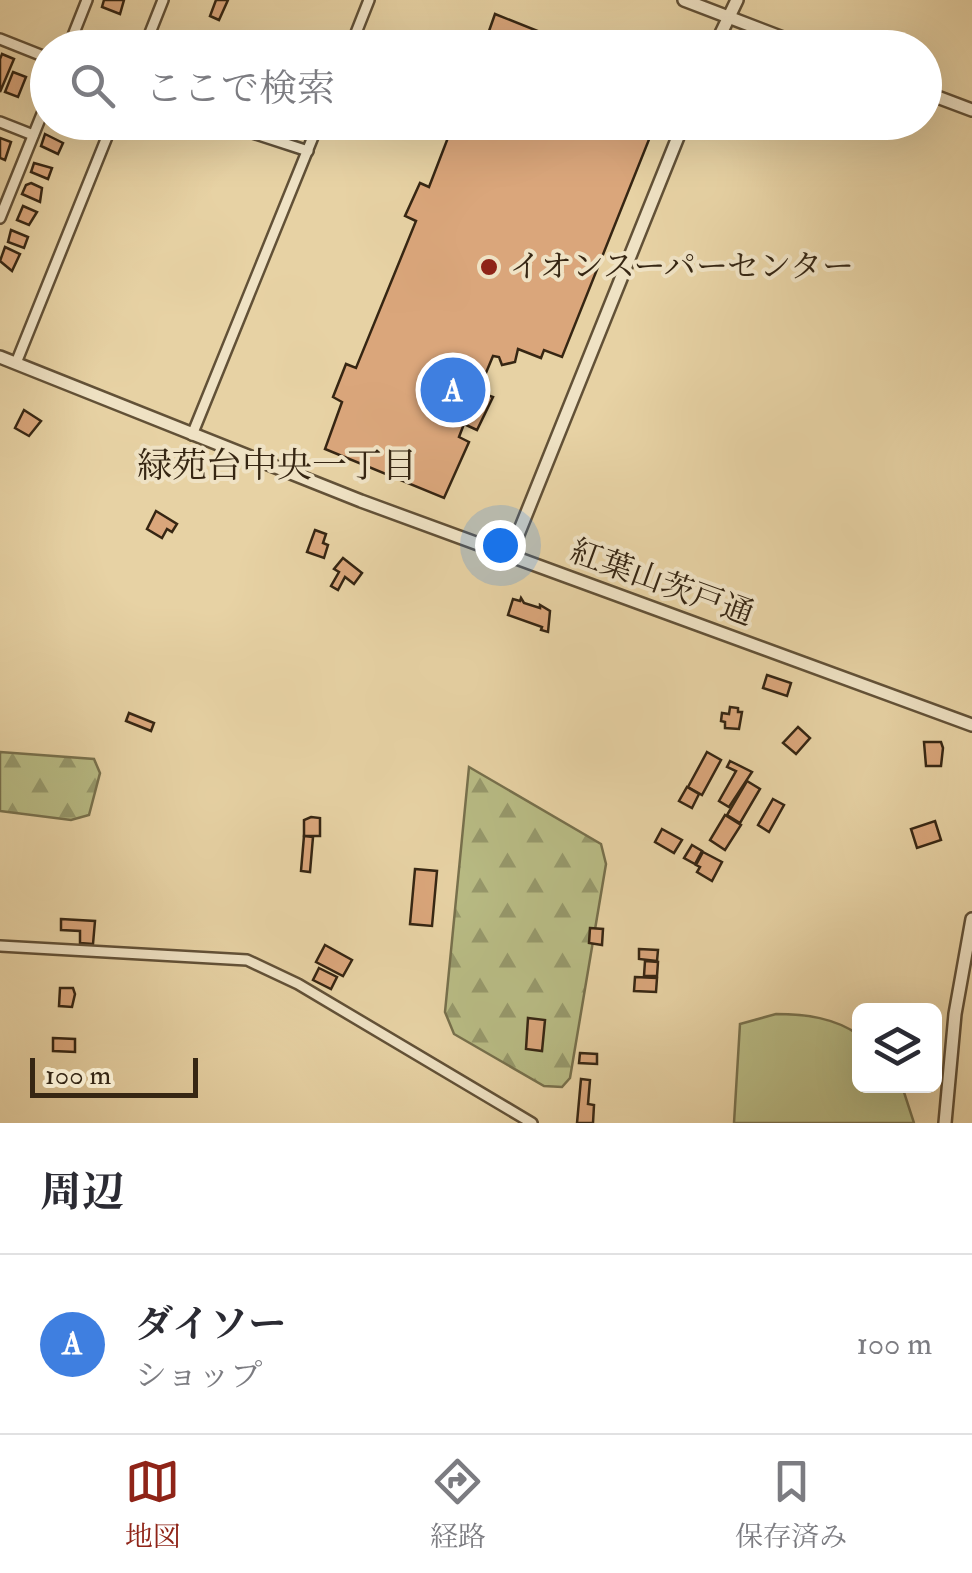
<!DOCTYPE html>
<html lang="ja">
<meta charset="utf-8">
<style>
:root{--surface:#fff;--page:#f2f2f3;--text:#2b2b33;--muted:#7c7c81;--line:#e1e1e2;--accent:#8f2418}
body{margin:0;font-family:"IM FELL Double Pica","Noto Serif JP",serif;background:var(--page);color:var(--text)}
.controls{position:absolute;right:30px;bottom:30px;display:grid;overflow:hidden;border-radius:15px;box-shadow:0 10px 40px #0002}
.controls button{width:90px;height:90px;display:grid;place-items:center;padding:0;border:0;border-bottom:2px solid var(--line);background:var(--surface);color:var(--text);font:50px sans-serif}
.scale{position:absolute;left:30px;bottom:25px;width:168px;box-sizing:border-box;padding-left:10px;border:5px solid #362613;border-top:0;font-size:28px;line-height:35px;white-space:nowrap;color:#362613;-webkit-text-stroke:8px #efe2c4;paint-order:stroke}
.you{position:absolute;left:500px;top:545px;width:35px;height:35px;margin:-25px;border:8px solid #fff;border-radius:50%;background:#1a73e8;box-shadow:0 0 0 15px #1a73e833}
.badge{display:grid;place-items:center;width:65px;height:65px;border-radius:50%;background:var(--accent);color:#fff;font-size:32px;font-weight:700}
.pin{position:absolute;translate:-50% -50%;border:5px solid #fff;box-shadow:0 2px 10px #0006}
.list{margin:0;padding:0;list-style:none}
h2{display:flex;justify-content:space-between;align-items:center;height:130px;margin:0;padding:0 40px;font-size:42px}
h2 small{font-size:32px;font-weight:400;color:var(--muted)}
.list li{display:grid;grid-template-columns:65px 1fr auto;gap:30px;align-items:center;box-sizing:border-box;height:180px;padding:0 40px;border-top:2px solid var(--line)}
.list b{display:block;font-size:38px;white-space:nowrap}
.list p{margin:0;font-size:32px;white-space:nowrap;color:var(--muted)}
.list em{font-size:32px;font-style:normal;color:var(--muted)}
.icon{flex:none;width:55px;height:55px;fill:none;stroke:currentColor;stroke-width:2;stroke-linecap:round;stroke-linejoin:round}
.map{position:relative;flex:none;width:972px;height:1123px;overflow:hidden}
.search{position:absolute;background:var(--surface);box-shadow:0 10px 40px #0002;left:30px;right:30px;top:30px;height:110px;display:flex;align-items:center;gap:25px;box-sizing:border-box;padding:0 35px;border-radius:55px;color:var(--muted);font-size:38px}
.sheet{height:310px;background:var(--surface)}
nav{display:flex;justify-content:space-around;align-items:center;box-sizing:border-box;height:140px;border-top:2px solid var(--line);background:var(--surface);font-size:28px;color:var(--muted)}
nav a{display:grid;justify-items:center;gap:5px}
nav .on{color:var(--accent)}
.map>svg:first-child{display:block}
</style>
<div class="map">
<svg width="972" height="1123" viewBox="0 0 972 1123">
<defs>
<pattern id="forest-firs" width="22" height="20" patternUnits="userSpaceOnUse" patternTransform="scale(2.5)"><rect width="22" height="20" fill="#b8bb84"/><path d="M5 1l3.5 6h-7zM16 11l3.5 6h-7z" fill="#96986b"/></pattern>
</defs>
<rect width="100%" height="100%" fill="#e7d2a4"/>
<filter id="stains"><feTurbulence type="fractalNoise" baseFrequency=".002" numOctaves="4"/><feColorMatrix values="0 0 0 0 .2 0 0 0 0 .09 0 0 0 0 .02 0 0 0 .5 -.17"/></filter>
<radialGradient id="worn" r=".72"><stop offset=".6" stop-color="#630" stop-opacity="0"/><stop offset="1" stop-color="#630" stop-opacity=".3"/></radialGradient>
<!-- forest -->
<g fill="url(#forest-firs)" stroke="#77704c" stroke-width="2.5">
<polygon points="0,752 94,759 100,773 89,815 71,820 0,811"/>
<polygon points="469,767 601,844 606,864 570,1078 562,1087 544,1086 454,1034 445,1012"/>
</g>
<!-- pitch -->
<path fill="#b8bb84" stroke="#77704c" stroke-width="2.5" d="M776 1014C806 1014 835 1018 859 1035L860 1086H902L914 1123H734L740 1024Z"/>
<!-- building -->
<g fill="#daa67b" stroke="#362613" stroke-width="2.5">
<polygon points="104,0 124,0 120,14 102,7"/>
<polygon points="216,0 228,0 219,20 210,16"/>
<polygon points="495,14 580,48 483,48"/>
<polygon points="85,32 104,40 102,44 88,48 89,39 83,37"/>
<polygon points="2,54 14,59 0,92 0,59"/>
<polygon points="13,72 26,77 18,97 5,92"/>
<polygon points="48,122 80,122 75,134"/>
<polygon points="454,122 656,122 562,357 544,350 541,358 518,349 515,362 502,365 499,357 493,356 478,392 493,397 477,430 464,424 459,437 469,442 444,498 325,449 342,402 333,397 346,364 356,368 416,221 405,216 420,183 429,187"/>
<polygon points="45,134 63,143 58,154 41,146"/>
<polygon points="0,138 11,142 5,160 0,158"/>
<polygon points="34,163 52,168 48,179 31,172"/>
<polygon points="31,183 42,188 40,202 22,194 26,185"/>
<polygon points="23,206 37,212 29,225 17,220"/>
<polygon points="11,230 28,237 24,248 8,242"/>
<polygon points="5,247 20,254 12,271 0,261"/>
<polygon points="24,410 41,421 29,436 15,428"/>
<polygon points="156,511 177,524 172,532 167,529 162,538 147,529"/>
<polygon points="315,530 326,534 323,543 328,545 324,558 307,552"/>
<polygon points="343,558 362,573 354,584 345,577 338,590 331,586 339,572 334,569"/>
<polygon points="521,598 524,603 540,608 540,605 550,611 548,632 541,630 542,627 508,615 513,599 520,601"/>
<polygon points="767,675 791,683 787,696 763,688"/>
<polygon points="730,707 738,708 738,712 742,712 739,729 725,728 725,722 721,721 722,713 729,714"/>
<polygon points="129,713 154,723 151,731 126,721"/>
<polygon points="798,727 810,738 796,754 783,743"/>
<polygon points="924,742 941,742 943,748 941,766 926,766"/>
<polygon points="707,752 721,760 702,795 688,787"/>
<polygon points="730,761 752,772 729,807 719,801 736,771 727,767"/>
<polygon points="747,781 760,789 740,823 727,815"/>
<polygon points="687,787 699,794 692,808 679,801"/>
<polygon points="773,799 784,805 769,832 758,825"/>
<polygon points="725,815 741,825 725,850 710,840"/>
<polygon points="311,817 320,818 320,836 304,836 304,820"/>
<polygon points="935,821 941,840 917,848 911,829"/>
<polygon points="662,829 682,840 674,853 655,842"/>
<polygon points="304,836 313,837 310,872 301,871"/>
<polygon points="692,845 702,851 695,864 684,858"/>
<polygon points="703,852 722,862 712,881 697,872 700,867 696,865"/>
<polygon points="415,869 437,871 432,926 410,924"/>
<polygon points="61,919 95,921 93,944 80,943 80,931 61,930"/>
<polygon points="590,928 603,929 602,945 589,943"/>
<polygon points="325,945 352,960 343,976 316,962"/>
<polygon points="639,949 658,950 657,961 639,959"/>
<polygon points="645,961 658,962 657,976 644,976"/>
<polygon points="319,968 337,977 331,989 313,980"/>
<polygon points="635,977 657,978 656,992 634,991"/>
<polygon points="60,988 73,988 75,994 72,1007 59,1006"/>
<polygon points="528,1018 545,1020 542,1051 526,1049"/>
<polygon points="53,1038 75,1039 75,1052 53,1051"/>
<polygon points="580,1053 597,1054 597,1064 579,1063"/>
<polygon points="581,1079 590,1080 588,1104 594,1105 593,1123 577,1123"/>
</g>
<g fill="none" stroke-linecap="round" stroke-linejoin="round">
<defs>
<g id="minor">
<polyline points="0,39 48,58"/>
<polyline points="68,48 87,0"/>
<polyline points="144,48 163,0"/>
<polyline points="350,48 369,0"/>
<polyline points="0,122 33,135"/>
<polyline points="219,122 308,151"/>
<polyline points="0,218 48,99"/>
<polyline points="16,363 113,122"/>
<polyline points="192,435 319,122"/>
<polyline points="0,946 247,960 298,984 532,1123"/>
</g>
<g id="tertiary">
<polyline points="684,0 809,48"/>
<polyline points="714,48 737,0"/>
<polyline points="924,92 972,110"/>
<polyline points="0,357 361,501 972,725"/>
<polyline points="509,557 684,122"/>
<polyline points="945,1123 955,1014 972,919"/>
</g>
</defs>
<!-- minor casing -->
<use href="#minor" stroke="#625137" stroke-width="14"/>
<!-- tertiary casing -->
<use href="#tertiary" stroke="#625137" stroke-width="16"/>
<!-- minor -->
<use href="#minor" stroke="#efe2c4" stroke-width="9"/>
<!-- tertiary -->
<use href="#tertiary" stroke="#efe2c4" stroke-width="11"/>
</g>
<!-- markers -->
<circle fill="#8f2418" stroke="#efe2c4" stroke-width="4" cx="489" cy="267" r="10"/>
<g text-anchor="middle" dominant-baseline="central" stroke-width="8" stroke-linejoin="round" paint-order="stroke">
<!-- poi labels -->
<g font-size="32" fill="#362613" stroke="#efe2c4" text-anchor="start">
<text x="509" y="267">イオンスーパーセンター</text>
</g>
<!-- street labels -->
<g font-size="32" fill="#362613" stroke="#efe2c4">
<text transform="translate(662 583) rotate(20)">紅葉山茨戸通</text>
</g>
<!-- neighbourhood labels -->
<g font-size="35" fill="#362613" stroke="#efe2c4">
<text x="277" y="466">緑苑台中央一丁目</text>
</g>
</g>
<rect width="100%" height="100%" filter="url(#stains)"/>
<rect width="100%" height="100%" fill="url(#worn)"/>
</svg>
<div class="controls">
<button><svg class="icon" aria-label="layers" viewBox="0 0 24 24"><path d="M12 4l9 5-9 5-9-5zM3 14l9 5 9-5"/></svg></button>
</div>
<div class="scale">100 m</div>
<div class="you"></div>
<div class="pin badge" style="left:453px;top:390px;background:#3f7fe0">A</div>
<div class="search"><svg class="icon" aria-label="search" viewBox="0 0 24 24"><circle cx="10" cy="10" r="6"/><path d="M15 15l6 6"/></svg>ここで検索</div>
</div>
<section class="sheet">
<h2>周辺<small></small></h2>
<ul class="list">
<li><span class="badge" style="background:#3f7fe0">A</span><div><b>ダイソー</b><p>ショップ</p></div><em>100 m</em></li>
</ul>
</section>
<nav>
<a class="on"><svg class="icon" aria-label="map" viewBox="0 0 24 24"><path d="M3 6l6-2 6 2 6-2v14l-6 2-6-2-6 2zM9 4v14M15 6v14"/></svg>地図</a>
<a><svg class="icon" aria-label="directions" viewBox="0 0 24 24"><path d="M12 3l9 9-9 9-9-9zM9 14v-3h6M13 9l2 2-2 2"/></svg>経路</a>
<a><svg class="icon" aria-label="saved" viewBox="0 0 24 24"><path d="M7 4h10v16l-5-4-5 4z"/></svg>保存済み</a>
</nav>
